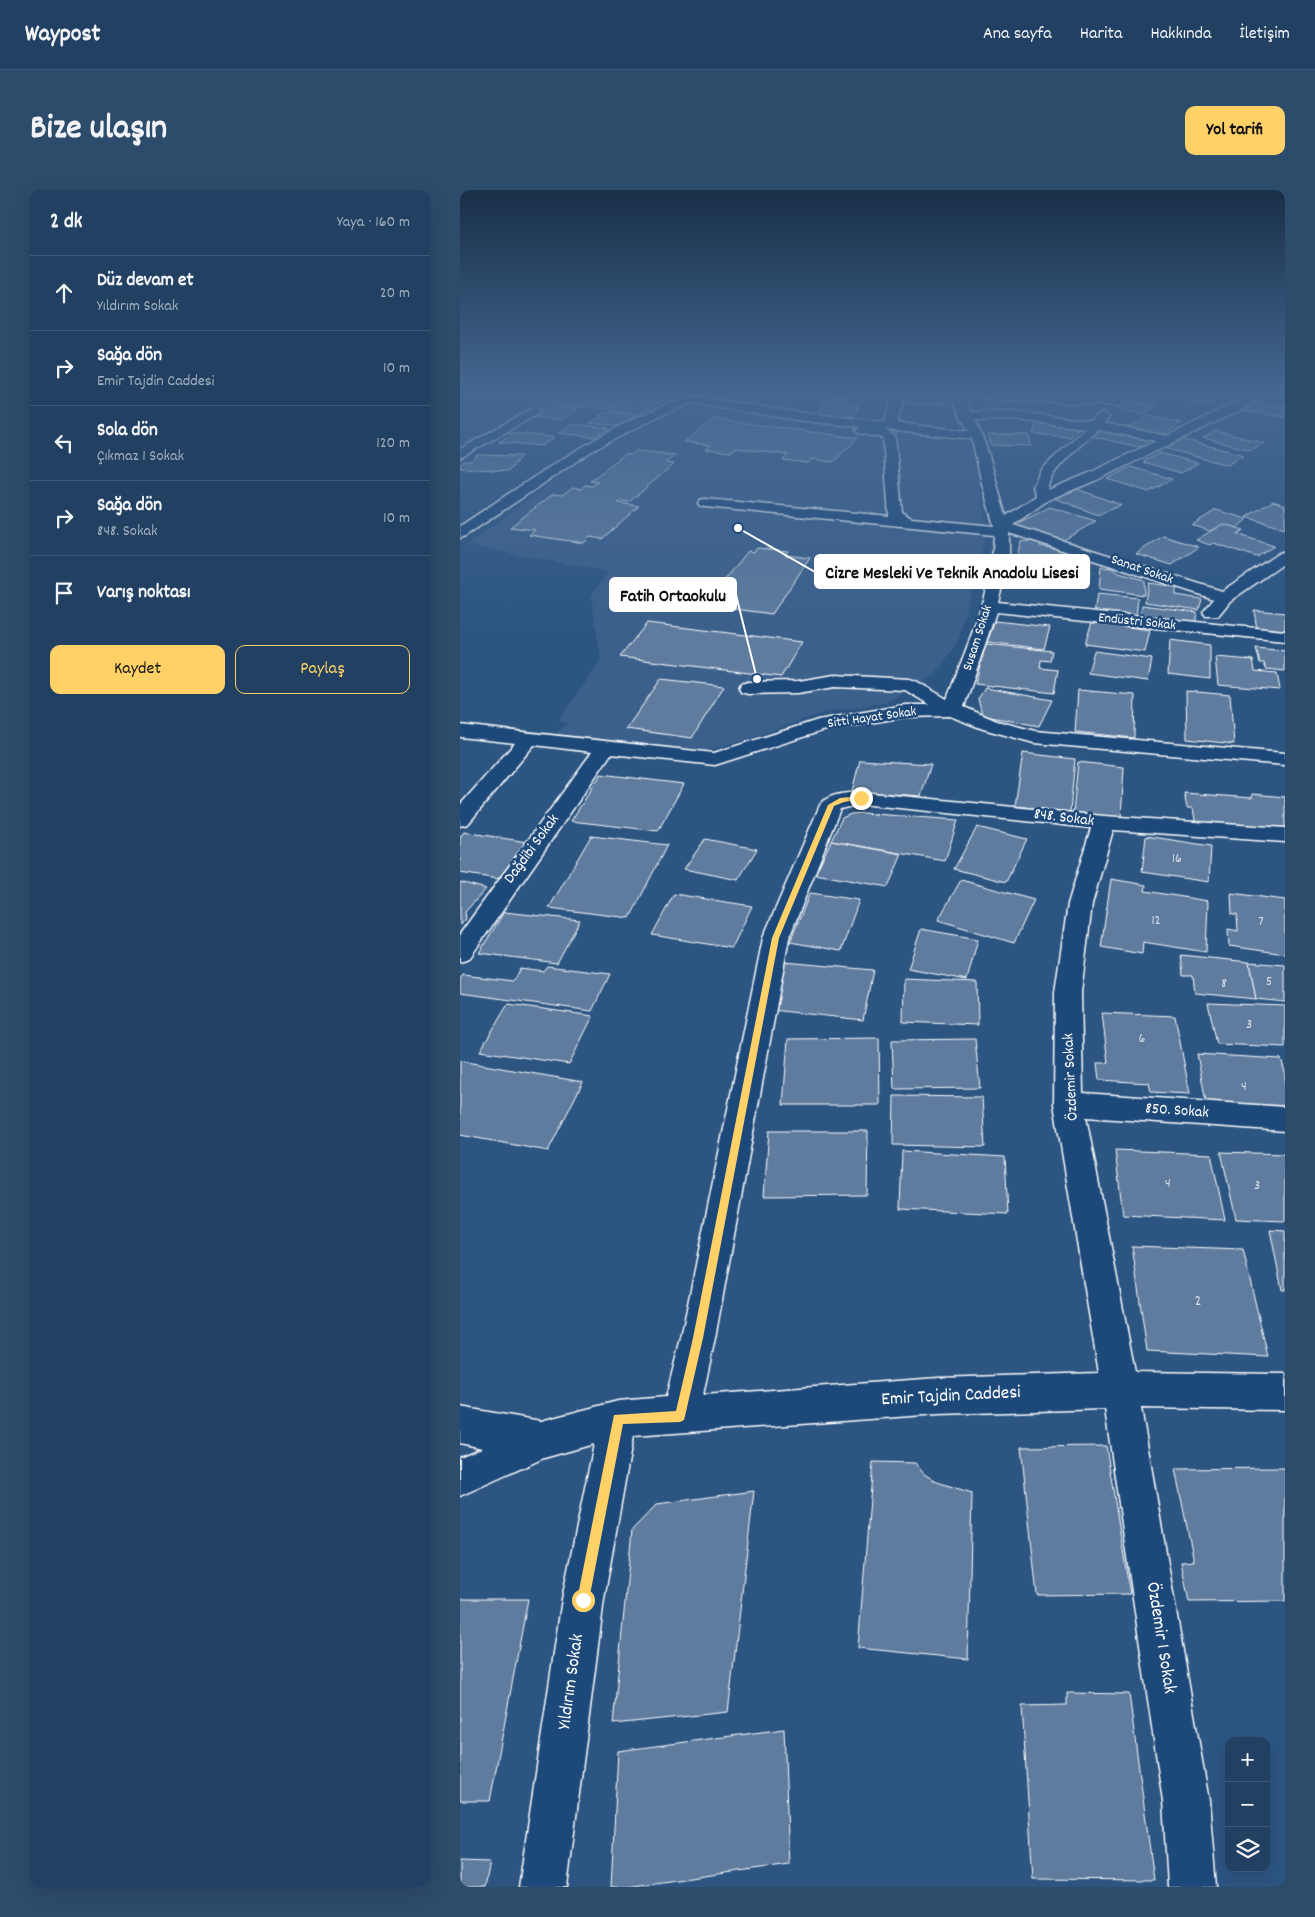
<!DOCTYPE html>
<html lang="tr">
<meta charset="utf-8">
<style>
:root{--surface:#214062;--page:#2d4b6b;--text:#f1f3f6;--muted:#a2afbe;--line:#3e5977;--accent:#ffd166}
body{margin:0;font-family:Dekko,sans-serif;background:var(--page);color:var(--text)}
.controls{position:absolute;right:15px;bottom:15px;display:grid;overflow:hidden;border-radius:10px;box-shadow:0 5px 20px #0002}
.controls button{width:45px;height:45px;display:grid;place-items:center;padding:0;border:0;border-bottom:1px solid var(--line);background:var(--surface);color:var(--text);font:25px sans-serif}
.stop{position:absolute;width:15px;height:15px;margin:-11px;border:4px solid #ffd166;border-radius:50%;background:#fff}
.stop.end{background:#ffd166;border-color:#fff;box-shadow:0 1px 5px #0008}
.list{margin:0;padding:0;list-style:none}
h2{display:flex;justify-content:space-between;align-items:center;height:65px;margin:0;padding:0 20px;font-size:21px}
h2 small{font-size:16px;font-weight:400;color:var(--muted)}
.list li{display:grid;grid-template-columns:32px 1fr auto;gap:15px;align-items:center;box-sizing:border-box;height:75px;padding:0 20px;border-top:1px solid var(--line)}
.list b{display:block;font-size:19px;white-space:nowrap}
.list p{margin:0;font-size:16px;white-space:nowrap;color:var(--muted)}
.list em{font-size:16px;font-style:normal;color:var(--muted)}
.actions{display:flex;gap:10px;padding:15px 20px}
.actions a{flex:1;padding:11px 0;border:1px solid var(--accent);border-radius:10px;text-align:center;font-size:18px;color:var(--accent)}
.actions .main{background:var(--accent);color:#111}
.icon{flex:none;width:28px;height:28px;fill:none;stroke:currentColor;stroke-width:2;stroke-linecap:round;stroke-linejoin:round}
.map{position:relative;flex:none;width:825px;height:1697px;overflow:hidden;border-radius:10px}
header{display:flex;align-items:center;gap:30px;box-sizing:border-box;height:70px;padding:0 25px;background:var(--surface);border-bottom:1px solid var(--line)}
header strong{font-size:24px}
nav{display:flex;gap:28px;margin-inline-start:auto;font-size:18px}
.intro{display:flex;align-items:center;justify-content:space-between;box-sizing:border-box;height:120px;padding:0 30px}
h1{margin:0;font-size:35px}
.button{padding:12px 22px;border-radius:10px;background:var(--accent);color:#111;font-size:18px;font-weight:700}
main{display:flex;gap:30px;padding:0 30px}
aside{flex:1;background:var(--surface);border-radius:10px;box-shadow:0 5px 20px #0002}
.map>svg:first-child{display:block}
</style>
<header>
<strong>Waypost</strong>
<nav><a>Ana sayfa</a><a>Harita</a><a>Hakkında</a><a>İletişim</a></nav>
</header>
<div class="intro"><h1>Bize ulaşın</h1><a class="button">Yol tarifi</a></div>
<main>
<aside>
<h2>2 dk<small>Yaya · 160 m</small></h2>
<ul class="list">
<li><svg class="icon" aria-label="ahead" viewBox="0 0 24 24"><path d="M12 20V5M6 11l6-6 6 6"/></svg><div><b>Düz devam et</b><p>Yıldırım Sokak</p></div><em>20 m</em></li>
<li><svg class="icon" aria-label="right" viewBox="0 0 24 24"><path d="M7 20v-9h11M14 6l5 5-5 5"/></svg><div><b>Sağa dön</b><p>Emir Tajdin Caddesi</p></div><em>10 m</em></li>
<li><svg class="icon" aria-label="left" viewBox="0 0 24 24"><path d="M17 20v-9H6M10 6l-5 5 5 5"/></svg><div><b>Sola dön</b><p>Çıkmaz 1 Sokak</p></div><em>120 m</em></li>
<li><svg class="icon" aria-label="right" viewBox="0 0 24 24"><path d="M7 20v-9h11M14 6l5 5-5 5"/></svg><div><b>Sağa dön</b><p>848. Sokak</p></div><em>10 m</em></li>
<li><svg class="icon" aria-label="arrive" viewBox="0 0 24 24"><path d="M6 21V4h12l-3 4 3 4H6"/></svg><div><b>Varış noktası</b></div></li>
</ul>
<div class="actions"><a class="main">Kaydet</a><a>Paylaş</a></div>
</aside>
<div class="map">
<svg width="825" height="1697" viewBox="0 0 825 1697">
<rect width="100%" height="100%" fill="#2c5582"/>
<filter id="ink" filterUnits="userSpaceOnUse"><feTurbulence type="fractalNoise" baseFrequency=".02" numOctaves="2"/><feDisplacementMap in="SourceGraphic" scale="10" xChannelSelector="R" yChannelSelector="G"/><feConvolveMatrix kernelMatrix="1 2 1 2 8 2 1 2 1" color-interpolation-filters="sRGB"/></filter>
<g filter="url(#ink)">
<!-- built -->
<polygon fill="#3b618b" points="224,218 513,249 526,344 498,452 475,485 425,513 366,522 291,548 246,561 95,545 107,533 98,531 141,470 131,405 149,382 7,355 131,264"/>
<!-- building -->
<g fill="#5e7c9f" stroke="#fff">
<polygon points="107,204 139,204 122,217 92,213"/>
<polygon points="234,204 271,204 264,209 231,205"/>
<polygon points="371,204 409,204 409,208 369,207"/>
<polygon points="446,204 488,204 489,214 446,214"/>
<polygon points="675,204 695,204 705,205 694,215 668,210"/>
<polygon points="712,204 731,204 758,209 749,215 707,207"/>
<polygon points="141,208 162,211 147,219 126,216"/>
<polygon points="173,208 200,212 177,225 150,220"/>
<polygon points="366,209 385,210 383,213 399,214 393,227 357,226"/>
<polygon points="668,212 695,217 685,225 658,219"/>
<polygon points="821,212 825,213 825,227 781,220 794,213 817,216"/>
<polygon points="91,216 118,219 100,230 72,227"/>
<polygon points="145,222 176,225 161,236 130,233 142,227 139,226"/>
<polygon points="688,226 722,233 700,247 665,240"/>
<polygon points="254,229 398,248 373,272 352,269 348,273 323,270 328,265 276,258 271,262 246,259 251,255 224,252"/>
<polygon points="577,232 616,236 619,238 610,247 573,244"/>
<polygon points="113,234 149,238 135,247 98,243"/>
<polygon points="643,238 692,248 680,257 630,246"/>
<polygon points="756,241 804,253 791,260 743,248"/>
<polygon points="52,243 95,247 82,256 39,252"/>
<polygon points="528,245 569,245 571,256 531,255"/>
<polygon points="722,249 784,265 767,275 704,258"/>
<polygon points="176,261 215,265 205,273 214,274 169,312 160,311 158,313 179,316 142,349 130,347 124,353 69,345 75,340 50,337 93,304 102,305 113,297 121,299 125,295 132,296 138,292 130,291 165,264 171,265"/>
<polygon points="700,263 738,273 721,283 683,272"/>
<polygon points="17,265 61,266 49,281 0,278 0,275 4,271 11,271"/>
<polygon points="671,277 712,289 689,302 647,289"/>
<polygon points="617,299 661,315 638,325 594,308"/>
<polygon points="813,311 825,315 825,339 786,327"/>
<polygon points="590,317 636,331 602,351 554,335"/>
<polygon points="756,320 787,329 777,338 763,334 750,341 732,335"/>
<polygon points="763,334 784,340 777,344 814,356 797,367 753,353 750,355 736,350"/>
<polygon points="703,346 739,357 712,375 676,364"/>
<polygon points="561,351 581,352 580,356 604,360 602,363 622,367 620,371 631,372 629,389 553,379"/>
<polygon points="297,358 328,361 325,365 350,368 312,424 245,415 288,361 294,362"/>
<polygon points="641,377 652,378 659,383 684,390 684,405 639,399"/>
<polygon points="688,393 717,397 715,405 742,409 739,420 685,412"/>
<polygon points="637,404 678,408 676,428 634,424"/>
<polygon points="682,415 737,422 735,436 680,428"/>
<polygon points="794,420 825,423 825,442 797,440"/>
<polygon points="535,431 590,437 584,459 527,452"/>
<polygon points="632,432 690,440 685,462 625,454"/>
<polygon points="187,433 342,452 321,487 160,467"/>
<polygon points="710,450 750,455 750,489 708,484"/>
<polygon points="526,454 592,461 590,471 581,470 580,478 598,480 594,503 515,494"/>
<polygon points="796,458 825,461 825,481 806,479 804,473 800,473"/>
<polygon points="634,461 692,469 688,491 628,483"/>
<polygon points="755,467 793,470 795,481 817,483 820,500 758,495"/>
<polygon points="201,489 264,496 232,548 166,539"/>
<polygon points="525,498 592,510 579,536 525,526 521,521 518,509"/>
<polygon points="618,500 675,505 674,548 615,542"/>
<polygon points="726,501 770,505 774,554 727,549"/>
<polygon points="563,563 615,569 610,622 555,616"/>
<polygon points="400,570 471,574 461,606 392,601"/>
<polygon points="618,572 664,577 661,628 613,623"/>
<polygon points="141,584 224,594 198,641 111,631"/>
<polygon points="724,603 792,608 792,604 825,607 825,642 736,636 733,618 727,618"/>
<polygon points="403,623 414,624 498,630 485,671 371,651 382,628 391,624"/>
<polygon points="517,637 567,649 546,692 494,679"/>
<polygon points="4,642 67,652 38,689 0,683 0,647"/>
<polygon points="131,646 207,655 170,728 89,718"/>
<polygon points="686,646 751,656 749,692 682,682"/>
<polygon points="245,649 297,659 278,690 224,679"/>
<polygon points="371,651 442,664 428,697 355,684"/>
<polygon points="651,689 686,695 685,701 748,711 746,762 683,752 682,764 641,757"/>
<polygon points="501,690 574,710 554,753 478,730"/>
<polygon points="0,692 26,699 5,722 6,729 0,735"/>
<polygon points="350,703 399,710 381,761 330,752"/>
<polygon points="771,703 825,710 825,764 769,756 768,739 778,741 777,724 772,724"/>
<polygon points="214,704 292,716 272,758 192,745"/>
<polygon points="44,722 120,730 97,773 19,763"/>
<polygon points="461,739 518,749 507,790 448,779"/>
<polygon points="721,765 789,772 796,809 735,803 733,785 723,785"/>
<polygon points="325,772 413,780 403,830 312,820"/>
<polygon points="789,772 825,775 825,812 796,809"/>
<polygon points="87,776 150,784 132,821 0,803 0,789 3,785 53,791 60,778 83,781"/>
<polygon points="444,789 517,792 518,835 443,832"/>
<polygon points="748,813 825,816 825,857 757,854"/>
<polygon points="48,814 133,826 109,874 20,861"/>
<polygon points="642,823 715,826 730,904 691,902 689,893 639,890 637,873 648,873"/>
<polygon points="419,848 420,915 323,915 328,849"/>
<polygon points="515,849 520,898 434,899 432,850"/>
<polygon points="737,864 821,869 825,882 825,916 746,912"/>
<polygon points="0,871 123,892 88,961 0,945"/>
<polygon points="434,906 522,907 525,957 433,955"/>
<polygon points="309,941 408,941 407,1005 304,1006"/>
<polygon points="655,960 751,964 765,1030 663,1025"/>
<polygon points="442,961 545,967 548,1024 440,1019"/>
<polygon points="761,962 825,964 825,1031 776,1029"/>
<polygon points="810,1040 825,1041 825,1100 822,1100"/>
<polygon points="672,1056 783,1060 808,1167 687,1161"/>
<polygon points="646,1256 670,1404 577,1405 561,1257"/>
<polygon points="413,1272 455,1273 464,1284 477,1292 512,1303 508,1469 398,1458"/>
<polygon points="825,1278 825,1411 729,1412 721,1372 734,1371 715,1279"/>
<polygon points="294,1301 268,1522 153,1534 172,1340 197,1314"/>
<polygon points="0,1409 68,1409 30,1611 0,1611"/>
<polygon points="607,1503 669,1504 694,1690 573,1689 562,1516 607,1515"/>
<polygon points="324,1539 329,1674 167,1697 151,1697 158,1561"/>
<polygon points="0,1671 30,1672 25,1697 0,1697"/>
</g>
<g fill="none" stroke-linecap="round" stroke-linejoin="round">
<defs>
<g id="minor">
<path d="M188 204H215L337 222 425 232 433 204H445L437 233 509 241 500 226 491 204H558L657 209 661 210 663 213 661 216 504 207 512 222H557L632 231 639 224 643 223 649 227 644 233 707 246 783 209 790 204H803L791 215 637 290 588 310 553 335 762 401 819 363 825 361V373L770 411 758 426H746L743 422 754 409 549 343V369L538 412 825 441V451L536 422 504 517 537 531 575 541 825 563V575L574 553 523 539 490 526 445 527 362 541 255 575 151 564 9 769 0 772V744L132 562 74 555 8 634 0 636V615L55 553 0 547V535L254 563 358 530 445 515H470L445 500 375 497 338 503 288 504 281 502 279 498 281 494 288 492 338 491 375 485 449 489 456 491 487 509C507 456 532 402 534 345L245 317 240 316 238 313 240 310 245 309 429 326 423 248 398 243 396 240 400 237 337 230 231 213 197 227 132 261 5 346 0 348V336C70 290 137 241 216 211L194 208ZM515 230H557L625 238 580 281 573 297 576 306 546 326C536 294 530 260 515 230ZM425 240 512 249 521 290 534 336 451 328 442 322 435 246ZM637 240 696 251 627 284 588 300C585 284 625 252 637 240Z"/>
<polygon points="74,217 80,221 78,224 0,268 0,259"/>
<path d="M401 602 644 626 825 638V652L653 640 632 714 621 802 623 903 825 917V941L626 927 675 1182 825 1184V1220L681 1218 749 1611 756 1697H708L703 1611 645 1219 478 1224 173 1246 144 1409 107 1697H59L102 1409 134 1254 84 1268 0 1306V1267L22 1258 0 1253V1217L81 1231 158 1211 206 1207 221 1148 303 748 360 615C368 603 388 603 401 602ZM401 614 631 638 608 714 595 802 594 914 639 1183 478 1188 243 1205 255 1148 329 748 380 619Z"/>
</g>
</defs>
<!-- minor casing -->
<use href="#minor" stroke="#fff" stroke-width="3"/>
<!-- minor -->
<use href="#minor" fill="#1f4a7a" fill-rule="evenodd"/>
</g>
</g>
<!-- sky -->
<linearGradient id="sky" x2="0" y2="1"><stop stop-color="#182f48"/><stop offset="0.46" stop-color="#456892"/><stop offset="1" stop-color="#456892" stop-opacity="0"/></linearGradient>
<rect width="825" height="441" fill="url(#sky)"/>
<!-- route -->
<polygon fill="#ffd166" points="401,606 404,608 403,609 384,612 374,616 319,748 243,1148 225,1226 224,1230 220,1232 163,1234 129,1410 128,1414 123,1416 119,1414 117,1410 154,1225 216,1221 233,1148 312,748 368,615 380,608"/>
<g text-anchor="middle" dominant-baseline="central" stroke-width="5" stroke-linejoin="round" paint-order="stroke">
<!-- far-street labels -->
<g font-size="14" fill="#fff" stroke="#1f4a7a">
<text transform="translate(682 380) rotate(19)">Sanat Sokak</text>
<text transform="translate(677 432) rotate(6)">Endüstri Sokak</text>
<text transform="translate(518 448) rotate(-72)">Susam Sokak</text>
<text transform="translate(412 528) rotate(-8)">Sitti Hayat Sokak</text>
</g>
<!-- number labels -->
<g font-size="14" fill="#d7dee7">
<text x="717" y="669">16</text>
<text x="696" y="731">12</text>
<text x="801" y="732">7</text>
<text x="809" y="792">5</text>
<text x="764" y="794">8</text>
<text x="789" y="835">3</text>
<text x="682" y="849">6</text>
<text x="784" y="897">4</text>
<text x="708" y="994">4</text>
<text x="797" y="996">3</text>
</g>
<!-- street labels -->
<g font-size="16" fill="#fff" stroke="#1f4a7a">
<text transform="translate(604 628) rotate(7)">848. Sokak</text>
<text transform="translate(72 659) rotate(-54)">Dağdibi Sokak</text>
<text transform="translate(611 887) rotate(-93)">Özdemir Sokak</text>
<text transform="translate(717 921) rotate(4)">850. Sokak</text>
</g>
<!-- near-number labels -->
<g font-size="16" fill="#d7dee7">
<text x="738" y="1111">2</text>
</g>
<!-- near-street labels -->
<g font-size="19" fill="#fff" stroke="#1f4a7a">
<text transform="translate(491 1207) rotate(-3)">Emir Tajdin Caddesi</text>
<text transform="translate(700 1448) rotate(81)">Özdemir 1 Sokak</text>
<text transform="translate(112 1492) rotate(-82)">Yıldırım Sokak</text>
</g>
</g>
<!-- callouts -->
<path fill="none" stroke="#fff" stroke-width="2" d="M278 338L355 382M297 489L276 405"/>
<g fill="#fff" stroke="#1f4a7a" stroke-width="2">
<circle cx="278" cy="338" r="5"/>
<circle cx="297" cy="489" r="5"/>
</g>
<g fill="#fff" stroke="#fff" stroke-width="2">
<rect x="355" y="365" width="274" height="33" rx="5"/>
<rect x="150" y="388" width="126" height="33" rx="5"/>
</g>
<g font-size="18" text-anchor="middle" font-weight="bold" fill="#111">
<text x="492" y="388">Cizre Mesleki Ve Teknik Anadolu Lisesi</text>
<text x="213" y="411">Fatih Ortaokulu</text>
</g>
</svg>
<div class="controls">
<button>+</button>
<button>−</button>
<button><svg class="icon" aria-label="layers" viewBox="0 0 24 24"><path d="M12 4l9 5-9 5-9-5zM3 14l9 5 9-5"/></svg></button>
</div>
<div class="stop" style="left:123px;top:1410px"></div>
<div class="stop end" style="left:401px;top:608px"></div>
</div>
</main>
